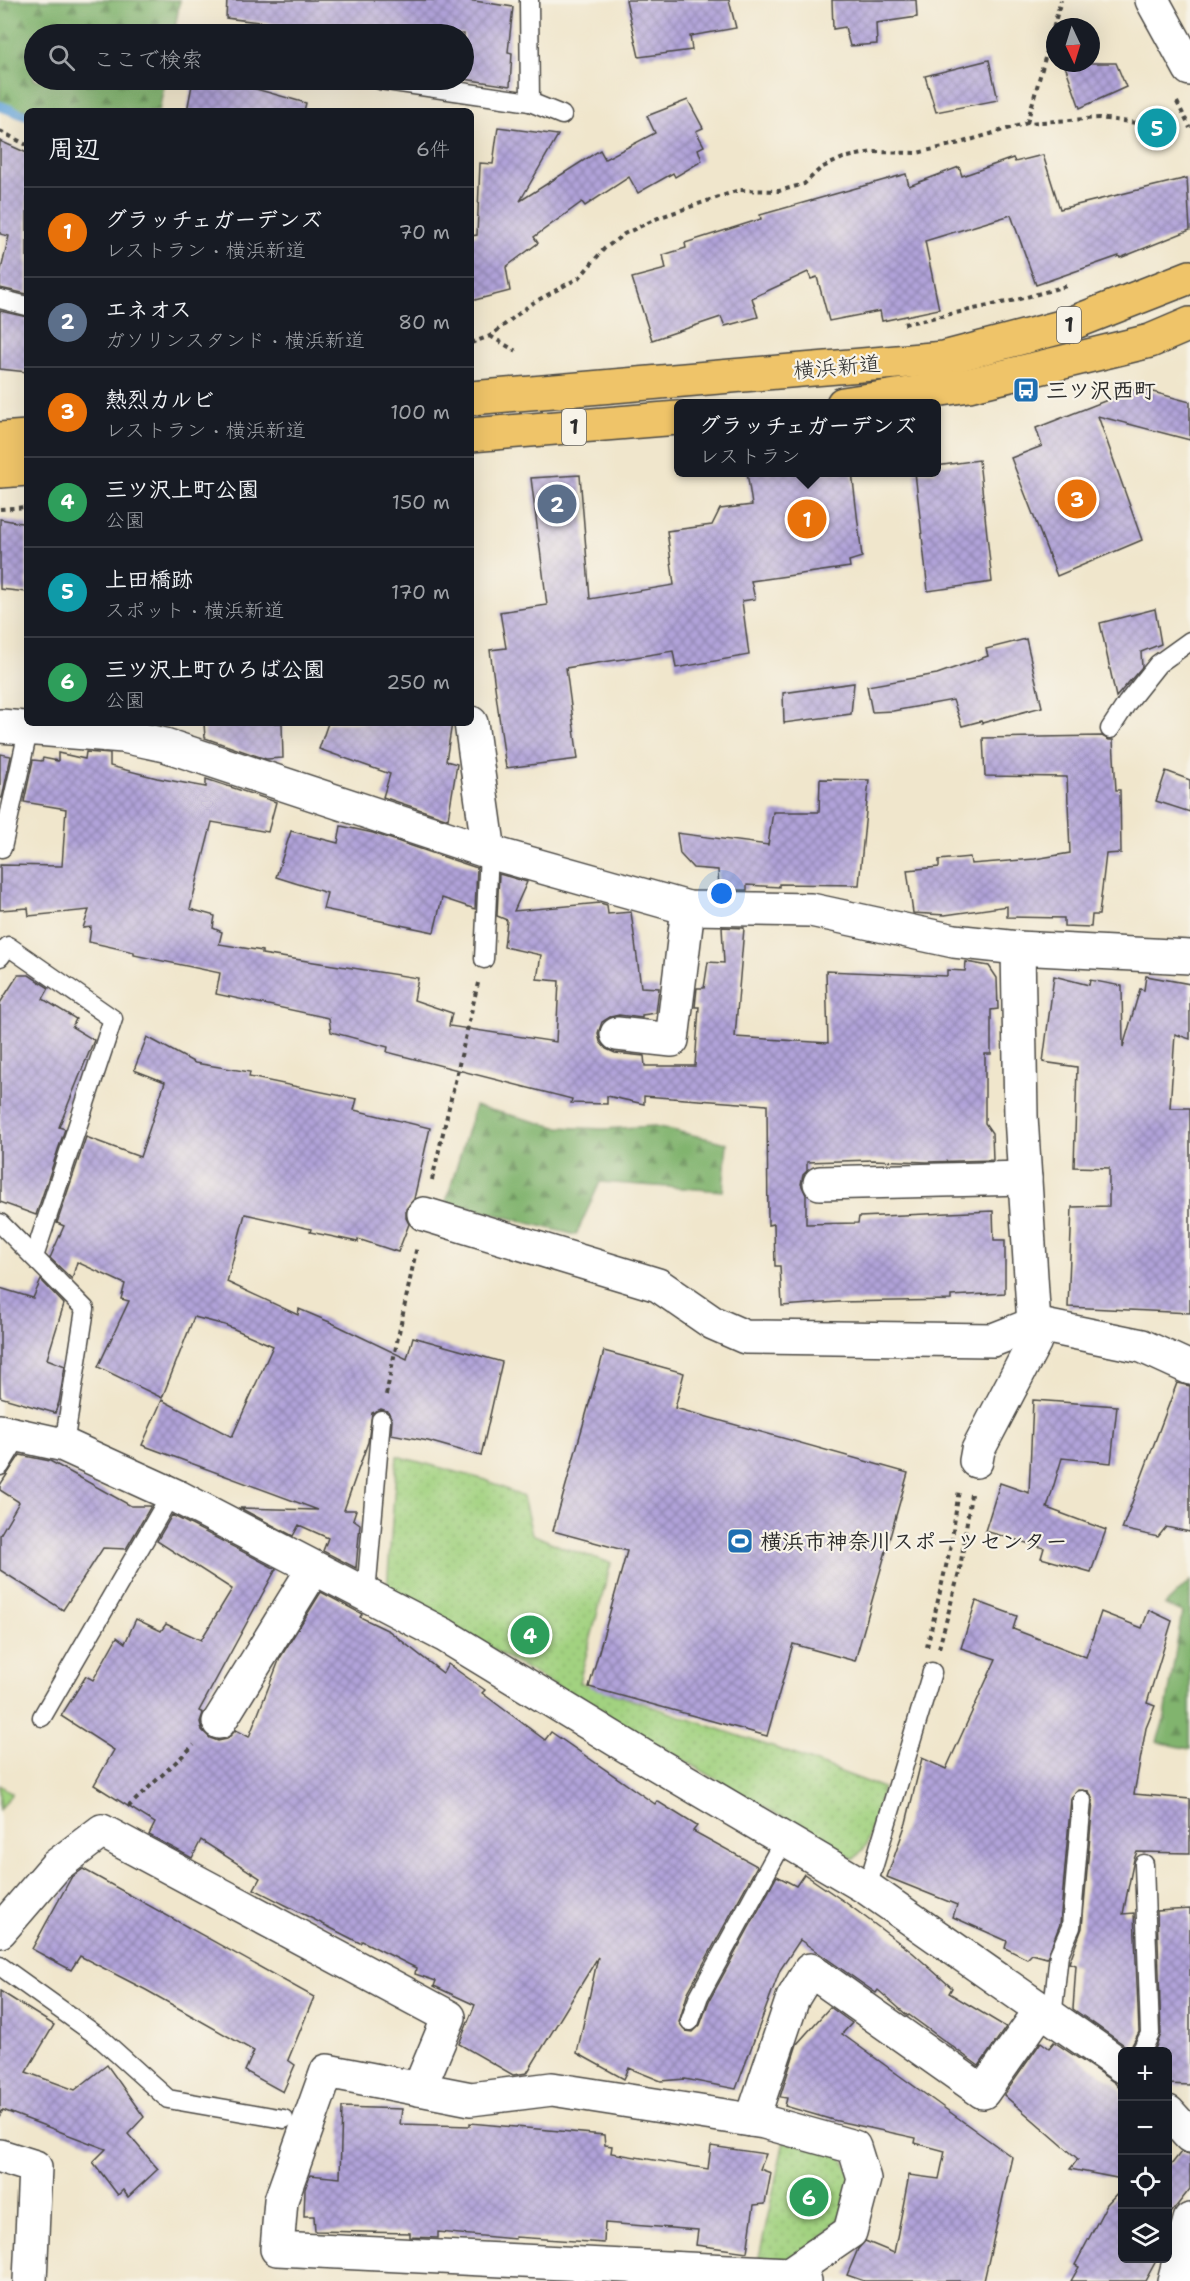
<!DOCTYPE html>
<html lang="ja">
<meta charset="utf-8">
<style>
:root{--surface:#171b24;--page:#242831;--text:#f1f3f6;--muted:#9ea1a6;--line:#363941;--accent:#1f6fb2}
body{margin:0;font-family:"Shantell Sans","Klee One",sans-serif;background:var(--page);color:var(--text)}
.controls{position:absolute;right:18px;bottom:18px;display:grid;overflow:hidden;border-radius:9px;box-shadow:0 6px 24px #0002}
.controls button{width:54px;height:54px;display:grid;place-items:center;padding:0;border:0;border-bottom:2px solid var(--line);background:var(--surface);color:var(--text);font:30px sans-serif}
.compass{position:absolute;left:1046px;top:18px;width:54px;height:54px;border-radius:50%;background:var(--surface);box-shadow:0 6px 24px #0002;rotate:176deg}
.you{position:absolute;left:722px;top:894px;width:21px;height:21px;margin:-15px;border:4px solid #fff;border-radius:50%;background:#1a73e8;box-shadow:0 0 0 9px #1a73e833}
.badge{display:grid;place-items:center;width:39px;height:39px;border-radius:50%;background:var(--accent);color:#fff;font-size:20px;font-weight:700}
.pin{position:absolute;translate:-50% -50%;border:3px solid #fff;box-shadow:0 2px 6px #0006}
.popup{position:absolute;left:674px;top:399px;width:267px;height:78px;box-sizing:border-box;display:grid;place-content:center;border-radius:9px;background:var(--surface);filter:drop-shadow(0 2px 4px #0005);font-size:20px;white-space:nowrap;color:var(--muted)}
.popup b{font-size:22px;color:var(--text)}
.popup::after{content:'';position:absolute;left:50%;top:100%;margin-left:-12px;border:12px solid transparent;border-top-color:var(--surface)}
.list{margin:0;padding:0;list-style:none}
h2{display:flex;justify-content:space-between;align-items:center;height:78px;margin:0;padding:0 24px;font-size:26px}
h2 small{font-size:20px;font-weight:400;color:var(--muted)}
.list li{display:grid;grid-template-columns:39px 1fr auto;gap:18px;align-items:center;box-sizing:border-box;height:90px;padding:0 24px;border-top:2px solid var(--line)}
.list b{display:block;font-size:22px;white-space:nowrap}
.list p{margin:0;font-size:20px;white-space:nowrap;color:var(--muted)}
.list em{font-size:20px;font-style:normal;color:var(--muted)}
.icon{flex:none;width:33px;height:33px;fill:none;stroke:currentColor;stroke-width:2;stroke-linecap:round;stroke-linejoin:round}
.map{position:relative;flex:none;width:1190px;height:2281px;overflow:hidden}
.search{position:absolute;background:var(--surface);box-shadow:0 6px 24px #0002;left:24px;top:24px;width:450px;height:66px;display:flex;align-items:center;gap:15px;box-sizing:border-box;padding:0 21px;border-radius:33px;color:var(--muted);font-size:22px}
.panel{position:absolute;background:var(--surface);box-shadow:0 6px 24px #0002;left:24px;top:108px;width:450px;height:618px;border-radius:9px}
.map>svg:first-child{display:block}
</style>
<div class="map">
<svg width="1190" height="2281" viewBox="0 0 1190 2281">
<defs>
<pattern id="grass-dots" width="8" height="8" patternUnits="userSpaceOnUse" patternTransform="scale(1.5)"><rect width="8" height="8" fill="#a2d280"/><path d="M2 2h.1M6 6h.1" fill="none" stroke="#8cb46f" stroke-width="1.8" stroke-linecap="round"/></pattern>
<pattern id="forest-firs" width="22" height="20" patternUnits="userSpaceOnUse" patternTransform="scale(1.5)"><rect width="22" height="20" fill="#81b46e"/><path d="M5 1l3.5 6h-7zM16 11l3.5 6h-7z" fill="#6a935b"/></pattern>
<pattern id="cemetery-stones" width="16" height="16" patternUnits="userSpaceOnUse" patternTransform="scale(1.5)"><rect width="16" height="16" fill="#a2d280"/><path d="M2 7V4a2 2 0 0 1 4 0v3zM10 15v-3a2 2 0 0 1 4 0v3z" fill="#8cb46f"/></pattern>
<pattern id="building-cross-hatch" width="8" height="8" patternUnits="userSpaceOnUse" patternTransform="scale(1.5)"><rect width="8" height="8" fill="#b1a3d9"/><path d="M0 0l8 8M0 8l8-8" fill="none" stroke="#9085b0"/></pattern>
</defs>
<rect width="100%" height="100%" fill="#f7f3e8"/>
<filter id="ink" filterUnits="userSpaceOnUse"><feTurbulence type="fractalNoise" baseFrequency=".0167" numOctaves="2"/><feDisplacementMap in="SourceGraphic" scale="12" xChannelSelector="R" yChannelSelector="G"/><feConvolveMatrix kernelMatrix="1 2 1 2 8 2 1 2 1" color-interpolation-filters="sRGB"/></filter>
<filter id="wash" filterUnits="userSpaceOnUse"><feTurbulence type="fractalNoise" baseFrequency=".008" numOctaves="4" result="noise"/><feDisplacementMap in="SourceGraphic" scale="24" xChannelSelector="R" yChannelSelector="G"/><feGaussianBlur stdDeviation="1.35" result="paint"/><feColorMatrix in="noise" values="0 0 0 0 0 0 0 0 0 0 0 0 0 0 0 0 0 1.4 0 .05"/><feComposite in="paint" operator="in"/></filter>
<g filter="url(#wash)">
<rect width="100%" height="100%" fill="#f0e6cc"/>
<!-- grass -->
<g fill="url(#grass-dots)" stroke="#667e56" stroke-width="1.5">
<polygon points="397,1456 486,1480 523,1497 532,1534 564,1548 611,1563 579,1682 793,1754 883,1788 866,1846 854,1859 387,1588"/>
<polygon points="784,2141 841,2155 853,2178 841,2217 818,2243 787,2261 759,2257"/>
</g>
<!-- forest -->
<g fill="url(#forest-firs)" stroke="#56704c" stroke-width="1.5">
<polygon points="0,0 180,0 174,34 34,34 34,80 165,80 159,111 27,112 0,104"/>
<polygon points="475,1106 556,1127 604,1129 655,1126 727,1143 723,1191 600,1182 576,1235 446,1202"/>
<polygon points="1190,1581 1190,1749 1157,1742 1165,1716 1182,1612 1165,1605"/>
</g>
<!-- cemetery -->
<polygon fill="url(#cemetery-stones)" stroke="#667e56" stroke-width="1.5" points="0,1785 12,1793 0,1810"/>
<g fill="none" stroke-linecap="round" stroke-linejoin="round">
<!-- stream -->
<polyline stroke="#68a5d9" stroke-width="10" points="0,106 27,116"/>
</g>
<g id="blocks">
<!-- building -->
<g fill="url(#building-cross-hatch)">
<polygon points="227,0 468,0 513,7 508,52 512,53 510,86 464,79 464,34 297,34 298,27 226,18"/>
<polygon points="626,0 729,0 736,28 690,36 692,50 639,57"/>
<polygon points="832,0 916,0 917,17 876,23 877,44 850,46 845,27 833,29"/>
<polygon points="989,60 998,100 936,112 925,76"/>
<polygon points="1064,63 1116,63 1126,87 1080,108"/>
<polygon points="203,80 224,80 306,103 304,111 187,111 192,85"/>
<polygon points="688,100 703,128 696,131 704,146 698,149 702,161 675,177 673,173 638,193 629,177 585,206 582,202 534,237 538,243 506,267 510,291 471,301 471,236 477,235 480,163 493,164 498,127 558,135 520,201 600,150 605,159 655,133 647,116"/>
<polygon points="0,141 27,153 27,294 0,288 0,274 9,236 0,234"/>
<polygon points="1043,155 1060,209 1187,178 1190,230 1120,258 1119,256 1036,285 1011,215 925,241 939,309 882,321 880,311 829,321 817,277 811,279 808,272 752,298 758,317 725,326 721,317 652,340 632,278 666,269 663,255 686,248 685,243 761,219 760,215 906,174 909,186 959,167 962,176 1013,158 1015,162"/>
<polygon points="0,311 27,317 27,372 0,369"/>
<polygon points="1138,388 1190,402 1190,440 1098,416 1142,540 1057,576 1011,458 1042,446 1036,428"/>
<polygon points="979,460 992,582 928,591 915,472 936,472 936,466"/>
<polygon points="747,472 852,472 862,557 849,561 850,567 751,581 755,599 742,601 749,655 676,668 673,651 566,668 578,759 506,768 490,650 506,648 500,612 547,605 531,478 580,475 590,599 674,585 667,531 712,525 720,509 752,505"/>
<polygon points="0,519 27,524 27,592 0,589"/>
<polygon points="1155,609 1161,644 1141,652 1142,667 1116,697 1100,623"/>
<polygon points="1026,639 1042,707 982,723 981,721 962,726 953,700 893,711 872,712 867,686 937,674 988,656 986,649"/>
<polygon points="854,683 851,714 784,723 783,693"/>
<polygon points="204,723 282,723 283,758 266,759 205,738"/>
<polygon points="328,723 452,723 446,761 457,764 448,819 383,797 390,774 319,749"/>
<polygon points="1102,736 1109,740 1113,740 1116,790 1120,790 1121,853 1106,854 1099,915 1092,915 1091,927 1064,926 1064,918 1007,917 1007,906 945,915 913,913 907,870 939,867 939,860 970,857 971,864 1035,859 1070,853 1067,777 985,776 983,738"/>
<polygon points="86,752 110,754 110,766 157,778 206,787 206,779 276,802 268,832 212,822 190,909 215,916 213,928 222,932 219,944 262,951 262,954 418,978 414,1000 452,1013 449,1026 556,1042 559,981 537,979 541,955 504,947 507,920 497,916 499,874 527,882 514,911 600,903 607,905 608,914 631,912 641,987 659,988 656,1013 642,1015 642,1018 619,1015 610,1017 602,1022 598,1033 600,1042 606,1049 615,1053 644,1056 645,1066 695,1066 699,1007 695,1007 697,988 704,988 708,962 724,963 722,927 744,928 735,1037 828,1043 826,971 947,976 947,970 965,971 966,962 989,966 997,978 998,1009 991,1010 991,1054 985,1054 985,1123 992,1133 993,1160 927,1162 873,1160 807,1162 807,1171 803,1175 801,1184 806,1195 806,1224 858,1223 859,1217 993,1211 994,1240 1005,1240 1005,1293 951,1296 951,1300 838,1302 782,1306 780,1266 775,1266 774,1224 768,1225 767,1105 644,1096 644,1104 607,1096 607,1104 571,1103 572,1099 387,1052 388,1047 331,1032 329,1018 216,994 220,973 134,955 134,952 89,942 91,927 83,928 89,910 29,916 28,908 0,910 0,865 62,866 66,809 24,802 33,760 42,761 43,758 58,761 58,753 85,759"/>
<polygon points="0,754 11,756 2,798 0,798"/>
<polygon points="1166,771 1190,780 1190,812 1156,801"/>
<polygon points="820,779 869,780 859,885 779,884 779,887 747,885 747,890 719,890 718,870 693,868 680,854 677,833 768,845 773,812 819,812"/>
<polygon points="341,826 373,833 477,868 475,909 442,898 434,932 323,909 327,893 276,877 291,831 338,843"/>
<polygon points="18,975 29,975 49,988 43,999 76,1019 72,1027 94,1040 59,1127 65,1129 36,1215 0,1202 0,1003"/>
<polygon points="1054,976 1089,985 1090,980 1122,986 1123,1047 1140,989 1144,990 1146,976 1190,984 1190,1039 1175,1034 1170,1108 1190,1108 1190,1313 1068,1307 1072,1207 1109,1206 1109,1168 1074,1167 1077,1067 1043,1062"/>
<polygon points="147,1037 195,1063 250,1072 249,1077 357,1099 354,1110 430,1128 414,1199 406,1209 406,1218 409,1224 398,1252 358,1239 358,1242 310,1232 311,1229 245,1214 227,1282 298,1315 299,1309 332,1323 407,1359 413,1337 502,1362 481,1456 428,1441 391,1434 392,1420 388,1411 381,1409 372,1413 368,1442 344,1510 356,1510 353,1519 360,1524 356,1568 323,1551 328,1538 299,1525 293,1536 240,1508 318,1510 142,1445 162,1400 232,1437 273,1346 225,1325 194,1317 162,1398 98,1367 129,1301 121,1299 125,1284 77,1262 72,1279 50,1258 64,1226 57,1223 86,1137 140,1157 165,1082 134,1070"/>
<polygon points="41,1280 64,1304 47,1359 65,1366 59,1402 55,1413 0,1397 0,1288 33,1298"/>
<polygon points="604,1351 684,1373 675,1408 908,1473 855,1661 793,1644 767,1736 589,1687 627,1551 553,1531"/>
<polygon points="1177,1383 1190,1386 1190,1532 1166,1527 1158,1537 1122,1529"/>
<polygon points="1033,1400 1117,1406 1111,1463 1062,1458 1047,1508 1106,1530 1091,1572 1041,1558 1044,1548 985,1531 1000,1483 1029,1493"/>
<polygon points="20,1455 50,1461 131,1506 151,1506 126,1549 103,1548 63,1610 0,1570 0,1535 19,1502 0,1490 0,1485"/>
<polygon points="172,1515 276,1569 199,1711 203,1713 200,1722 202,1730 210,1738 218,1741 227,1739 236,1730 249,1737 280,1658 321,1592 362,1614 360,1617 389,1631 443,1673 448,1664 485,1690 482,1693 545,1740 551,1732 655,1804 657,1801 697,1826 693,1831 757,1866 688,1992 679,2022 686,2031 693,2032 700,2025 709,2001 777,1876 796,1886 804,1874 845,1902 913,1953 952,1988 949,1993 1006,2027 979,2066 909,2015 908,2016 878,1990 876,1993 800,1940 780,1970 736,2089 685,2079 661,2081 629,2068 624,2079 577,2053 598,1957 527,2073 513,2075 459,2044 475,2005 434,1986 436,1981 415,1974 416,1968 362,1941 360,1943 254,1889 260,1878 201,1840 192,1858 149,1835 155,1823 94,1785 114,1750 61,1716 86,1676 93,1680 117,1637 125,1643 136,1619 161,1631 166,1624 201,1640 232,1589 157,1541"/>
<polygon points="976,1601 1017,1616 1013,1629 1086,1657 1101,1612 1142,1628 1149,1610 1172,1621 1147,1703 1155,1706 1146,1728 1134,1794 1190,1799 1190,1853 1137,1852 1134,1859 1123,1914 1134,1913 1139,2032 1130,2049 1073,2009 1076,1965 1069,1963 1082,1928 1093,1801 1089,1791 1078,1790 1071,1798 1060,1924 1047,1958 1032,1954 1027,1959 1005,1948 1007,1941 953,1917 957,1905 887,1877 906,1823 922,1758 946,1769 996,1659 961,1648"/>
<polygon points="83,1869 314,1997 288,2060 295,2065 283,2092 245,2071 254,2051 146,1990 80,1956 71,1970 32,1949 71,1878"/>
<polygon points="1190,1909 1190,2085 1167,2084 1167,2052 1154,2052 1161,2034 1157,1911"/>
<polygon points="0,1991 54,2025 26,2072 75,2090 107,2065 144,2117 128,2134 158,2169 128,2197 123,2190 118,2195 93,2162 106,2149 3,2110 0,2115"/>
<polygon points="830,2007 852,2023 842,2034 1012,2157 984,2281 864,2281 847,2275 858,2249 865,2241 894,2253 909,2175 939,2179 945,2151 915,2143 916,2138 833,2120 785,2106 787,2098 780,2097 797,2044"/>
<polygon points="1041,2042 1049,2048 1054,2042 1115,2083 1122,2091 1122,2179 1070,2169 1078,2159 1004,2095"/>
<polygon points="342,2107 402,2109 400,2124 470,2126 470,2123 604,2135 605,2145 612,2146 611,2153 708,2169 711,2146 766,2154 760,2169 771,2173 765,2204 754,2205 747,2252 696,2245 698,2230 605,2223 604,2243 515,2237 515,2239 438,2232 438,2238 410,2237 410,2233 315,2231 314,2216 304,2216 305,2189 310,2175 340,2178"/>
<polygon points="1181,2152 1190,2154 1190,2189 1167,2218 1167,2162 1171,2165"/>
<polygon points="1122,2188 1122,2259 1157,2259 1145,2281 1071,2281 1079,2267 1075,2265 1107,2204"/>
</g>
</g>
</g>
<g filter="url(#ink)">
<use href="#blocks" fill-opacity="0" stroke="#494743" stroke-width="1.5"/>
<g fill="none" stroke-linecap="round" stroke-linejoin="round">
<defs>
<g id="lane">
<polyline points="529,0 530,102"/>
<polyline points="380,80 530,102 562,115"/>
<polyline points="0,299 27,306"/>
<polyline points="1110,729 1127,703 1158,664 1190,641"/>
<polyline points="2,848 29,727"/>
<polyline points="0,957 8,946 113,1019 34,1257"/>
<polyline points="484,959 489,852"/>
<polyline points="0,1223 85,1309 64,1445"/>
<polyline points="0,1466 19,1435"/>
<polyline points="366,1593 381,1420"/>
<polyline points="42,1717 171,1494"/>
<polyline points="867,1888 932,1672"/>
<polyline points="0,1966 99,2037 168,2099 284,2119"/>
<polyline points="1052,2018 1059,1954 1071,1927 1082,1800"/>
<polyline points="690,2021 699,1996 784,1840"/>
<polyline points="1141,2052 1150,2034 1144,1864"/>
</g>
<g id="street">
<polyline points="1152,0 1190,69"/>
<polyline points="471,723 489,852"/>
<polyline points="0,726 123,736 165,745 489,852 688,908 811,910 954,941 1018,948 1190,957"/>
<polyline points="617,1034 672,1040 688,908"/>
<polyline points="820,1183 1025,1178"/>
<polyline points="424,1214 658,1285 713,1323 745,1337 993,1340 1034,1324 1142,1346 1190,1368"/>
<polyline points="0,1431 64,1445 178,1497 444,1635 646,1758 867,1888 1122,2066"/>
<polyline points="976,1461 978,1450 1035,1341 1021,1116 1018,948"/>
<polyline points="219,1722 314,1568"/>
<polyline points="0,1931 56,1866 102,1831 449,2017 419,2089"/>
<polyline points="1168,2112 1190,2136"/>
<polyline points="752,2120 793,1998 810,1970 983,2092 1041,2010"/>
<polyline points="0,2156 35,2167 30,2281"/>
<polyline points="789,2274 850,2232 864,2179 854,2147 764,2122 552,2089 471,2099 327,2071 281,2200 277,2249 789,2274 805,2281"/>
<polyline points="1174,2281 1190,2220"/>
</g>
<g id="highway">
<polyline points="471,398 944,358 1065,326 1190,277"/>
<polyline points="843,404 969,385 1150,341 1190,324"/>
<polyline points="471,435 678,418"/>
<polyline points="0,439 27,437"/>
<polyline points="0,471 27,469"/>
</g>
</defs>
<!-- lane casing -->
<use href="#lane" stroke="#494743" stroke-width="21"/>
<!-- street casing -->
<use href="#street" stroke="#494743" stroke-width="36"/>
<!-- highway casing -->
<use href="#highway" stroke="#494743" stroke-width="36"/>
<!-- path -->
<g stroke="#494743" stroke-width="4" stroke-dasharray="4.5 4.5" stroke-linecap="butt">
<polyline points="1177,102 1190,128"/>
<polyline points="1027,123 1061,0"/>
<polyline points="0,131 27,145"/>
<polyline points="904,324 1016,300 1066,286"/>
<polyline points="490,336 516,351"/>
<polyline points="471,343 490,336 531,304 580,277 604,249 624,234 658,218 739,190 779,191 804,184 821,168 843,158 872,152 917,153 960,143 1027,123 1099,118 1160,126"/>
<polyline points="0,509 27,507"/>
<polyline points="432,1180 478,983"/>
<polyline points="386,1395 417,1246"/>
<polyline points="927,1647 951,1545 959,1490"/>
<polyline points="939,1648 960,1569 971,1494"/>
<polyline points="128,1807 194,1745"/>
</g>
<!-- lane -->
<use href="#lane" stroke="#fff" stroke-width="18"/>
<!-- street -->
<use href="#street" stroke="#fff" stroke-width="33"/>
<!-- highway -->
<use href="#highway" stroke="#efc469" stroke-width="33"/>
</g>
</g>
<!-- icons -->
<defs>
<symbol id="bus-square" viewBox="-11 -11 22 22"><rect x="-9" y="-9" width="18" height="18" rx="4" fill="#1f6fb2" stroke="#f7f3e8"/><path d="M-5-6H5V4H4V6H2V4H-2V6H-4V4H-5ZM-3.5-4V0h7V-4ZM-3.5 1.2v1.5H-2V1.2ZM2 1.2v1.5H3.5V1.2Z" fill="#fff"/></symbol>
<symbol id="stadium-square" viewBox="-11 -11 22 22"><rect x="-9" y="-9" width="18" height="18" rx="4" fill="#1f6fb2" stroke="#f7f3e8"/><path d="M0-5a6.5 5 0 1 0 0 10a6.5 5 0 1 0 0-10ZM-3.5-1.8h7v3.6h-7Z" fill="#fff"/></symbol>
</defs>
<g fill-rule="evenodd">
<use href="#bus-square" x="1011" y="375" width="30" height="30"/>
<use href="#stadium-square" x="725" y="1526" width="30" height="30"/>
</g>
<g text-anchor="middle" dominant-baseline="central" stroke-width="4.5" stroke-linejoin="round" paint-order="stroke">
<!-- shield labels -->
<g fill="#f7f3e8" stroke="#686764" stroke-width="1.5">
<rect x="1057" y="307" width="24" height="36" rx="4.5"/>
<rect x="562" y="409" width="24" height="36" rx="4.5"/>
</g>
<g font-size="21" font-weight="bold" fill="#2b2b2b">
<text x="1069" y="325">1</text>
<text x="574" y="427">1</text>
</g>
<!-- street labels -->
<g font-size="22" fill="#2b2b2b" stroke="#f7f3e8">
<text transform="translate(837 367) rotate(-5)">横浜新道</text>
</g>
<!-- poi labels -->
<g font-size="22" font-weight="bold" fill="#2b2b2b" stroke="#f7f3e8" text-anchor="start">
<text x="1046" y="390">三ツ沢西町</text>
<text x="760" y="1541">横浜市神奈川スポーツセンター</text>
</g>
</g>
</svg>
<div class="controls">
<button>+</button>
<button>−</button>
<button><svg class="icon" aria-label="locate" viewBox="0 0 24 24"><circle cx="12" cy="12" r="6"/><path d="M12 2v4M12 18v4M2 12h4M18 12h4"/></svg></button>
<button><svg class="icon" aria-label="layers" viewBox="0 0 24 24"><path d="M12 4l9 5-9 5-9-5zM3 14l9 5 9-5"/></svg></button>
</div>
<svg class="compass" viewBox="-18 -18 36 36"><path d="M0-13l5 13h-10z" fill="#e53935"/><path d="M0 13l5-13h-10z" fill="#9ea1a6"/></svg>
<div class="you"></div>
<div class="pin badge" style="left:807px;top:519px;background:#e8710a">1</div>
<div class="popup"><b>グラッチェガーデンズ</b>レストラン</div>
<div class="pin badge" style="left:557px;top:504px;background:#5c6f8a">2</div>
<div class="pin badge" style="left:1077px;top:499px;background:#e8710a">3</div>
<div class="pin badge" style="left:530px;top:1635px;background:#2e9e5b">4</div>
<div class="pin badge" style="left:1157px;top:128px;background:#0f9aa8">5</div>
<div class="pin badge" style="left:809px;top:2197px;background:#2e9e5b">6</div>
<div class="search"><svg class="icon" aria-label="search" viewBox="0 0 24 24"><circle cx="10" cy="10" r="6"/><path d="M15 15l6 6"/></svg>ここで検索</div>
<section class="panel">
<h2>周辺<small>6件</small></h2>
<ul class="list">
<li><span class="badge" style="background:#e8710a">1</span><div><b>グラッチェガーデンズ</b><p>レストラン · 横浜新道</p></div><em>70 m</em></li>
<li><span class="badge" style="background:#5c6f8a">2</span><div><b>エネオス</b><p>ガソリンスタンド · 横浜新道</p></div><em>80 m</em></li>
<li><span class="badge" style="background:#e8710a">3</span><div><b>熱烈カルビ</b><p>レストラン · 横浜新道</p></div><em>100 m</em></li>
<li><span class="badge" style="background:#2e9e5b">4</span><div><b>三ツ沢上町公園</b><p>公園</p></div><em>150 m</em></li>
<li><span class="badge" style="background:#0f9aa8">5</span><div><b>上田橋跡</b><p>スポット · 横浜新道</p></div><em>170 m</em></li>
<li><span class="badge" style="background:#2e9e5b">6</span><div><b>三ツ沢上町ひろば公園</b><p>公園</p></div><em>250 m</em></li>
</ul>
</section>
</div>
